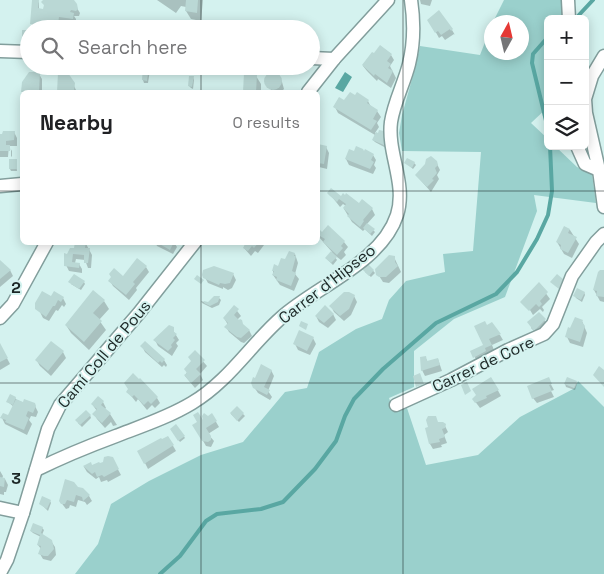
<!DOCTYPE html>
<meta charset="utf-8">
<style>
:root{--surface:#fff;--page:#f2f2f2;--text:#202124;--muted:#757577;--line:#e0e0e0}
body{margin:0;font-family:"Space Grotesk",sans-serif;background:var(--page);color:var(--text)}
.controls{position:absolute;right:15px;top:15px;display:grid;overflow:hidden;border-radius:8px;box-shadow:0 2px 12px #0003}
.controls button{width:45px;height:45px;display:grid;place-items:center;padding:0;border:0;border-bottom:1px solid var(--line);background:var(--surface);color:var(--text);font:25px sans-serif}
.compass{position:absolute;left:484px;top:15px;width:45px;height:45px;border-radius:50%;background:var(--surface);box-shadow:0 2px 12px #0003;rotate:8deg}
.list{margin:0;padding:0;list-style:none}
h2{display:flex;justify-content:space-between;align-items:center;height:65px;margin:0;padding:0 20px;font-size:21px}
h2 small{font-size:16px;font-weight:400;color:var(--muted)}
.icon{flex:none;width:28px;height:28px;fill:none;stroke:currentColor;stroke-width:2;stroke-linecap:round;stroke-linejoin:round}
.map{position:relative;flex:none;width:604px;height:574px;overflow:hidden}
.search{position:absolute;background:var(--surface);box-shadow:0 2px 12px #0003;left:20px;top:20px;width:300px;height:55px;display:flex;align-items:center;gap:12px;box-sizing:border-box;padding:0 18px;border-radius:28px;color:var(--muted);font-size:19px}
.panel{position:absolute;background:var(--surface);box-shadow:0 2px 12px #0003;left:20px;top:90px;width:300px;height:155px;border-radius:8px}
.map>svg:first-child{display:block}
</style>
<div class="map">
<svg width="604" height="574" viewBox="0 0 604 574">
<rect width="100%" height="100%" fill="#d4f2ef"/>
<!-- green -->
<polygon fill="#9ad0cc" points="504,0 561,0 563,19 548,19 548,107 531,123 548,139 548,146 555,146 577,167 592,174 596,203 534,195 537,211 505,297 454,319 414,351 414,387 389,398 394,412 407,408 426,465 478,455 520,417 575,388 578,381 604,407 604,574 75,574 98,544 111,504 149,481 201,455 243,442 285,392 307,388 319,352 356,329 382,319 389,300 406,281 445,272 443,254 473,251 481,152 402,151 399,133 402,115 414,72 420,46 480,55 491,27 492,52 522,52 522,22 493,22"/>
<!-- water -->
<polygon fill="#59a7a2" points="345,72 352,77 343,92 335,88"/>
<!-- shadow -->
<g fill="#0003">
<polygon points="33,0 38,1 39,3 39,9 45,10 48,0 72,0 80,13 79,16 74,16 76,19 76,24 62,22 61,29 33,26 31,23"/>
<polygon points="157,0 203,0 201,21 191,19 186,11 186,7 181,6 176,13"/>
<polygon points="420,0 432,0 430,6 421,4"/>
<polygon points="429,20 452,30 455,35 454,34 445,40 442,36 439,38"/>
<polygon points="391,55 394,60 390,66 396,78 391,88 378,79 377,81 367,71 363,66"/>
<polygon points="144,67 148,68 150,70 148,83 144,83 143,80"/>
<polygon points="275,73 279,76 282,82 284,89 281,92 272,92 266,79 268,75"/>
<polygon points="39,74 42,79 42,92 23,92 23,82"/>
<polygon points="59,74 68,74 77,92 58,92"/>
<polygon points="245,75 256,76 261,84 261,92 244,92"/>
<polygon points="193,77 194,80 193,89 191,88 189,86"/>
<polygon points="368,101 371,107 377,111 381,117 377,123 379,127 375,133 378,135 380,131 386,148 375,142 373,140 375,135 338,113 335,107 345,102"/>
<polygon points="14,132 17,138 17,146 9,146 12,151 12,156 11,157 11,150 9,145 8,157 0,157 0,135"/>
<polygon points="319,146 326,147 329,153 327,169 319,167 318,170"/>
<polygon points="364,154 373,155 376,160 374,165 376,168 373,174 349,165 346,159"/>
<polygon points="16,160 17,171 11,171 10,169"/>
<polygon points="435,160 440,170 437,175 439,179 431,192 416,175"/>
<polygon points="406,163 414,163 416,165 413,169"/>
<polygon points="329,193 372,209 375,215 367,224 375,232 372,236 365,229 363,231 352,222 344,209 346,206 343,204 340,207"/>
<polygon points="328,227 344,242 348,247 344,252 346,255 341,260 333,254 337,260 333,265 326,258 332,252 318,236 318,231 322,234"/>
<polygon points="564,228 570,230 579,244 572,258 564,254 557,242"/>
<polygon points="27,242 34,242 34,245 28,245"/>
<polygon points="85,242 92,255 91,268 88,268 85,260 76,259 75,263 79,264 82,269 82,273 69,271 66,265 68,255"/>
<polygon points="155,242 174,242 177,247 173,254 157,246"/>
<polygon points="241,242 262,242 262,245 264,245 258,253 255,251 251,256 244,248 246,246"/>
<polygon points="295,254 298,263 295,274 299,279 294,291 280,285 273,275 273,270"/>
<polygon points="394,257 401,272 389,283 383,282 376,271"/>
<polygon points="0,262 10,270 13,276 0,287"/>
<polygon points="368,265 375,273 371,277 365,272"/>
<polygon points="146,267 149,272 136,288 137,290 129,300 113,286 110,281 123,277"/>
<polygon points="604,272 604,302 600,301 594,290"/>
<polygon points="203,274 233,274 236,280 232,288 228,290 223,287 223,289 208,283"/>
<polygon points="84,282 85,284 81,290 71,284"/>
<polygon points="539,284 550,299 542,307 544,310 543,312 540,309 533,315 527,305 525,306 527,309 522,302"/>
<polygon points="584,292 585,295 582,302 576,298 575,296"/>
<polygon points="354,296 357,302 351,315 344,321 334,312 331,306"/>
<polygon points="52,297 63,298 66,304 64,307 62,305 58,311 56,310 49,321 43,318 40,312"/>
<polygon points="213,298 219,298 221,300 219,305 212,308 202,303 201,301 208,303"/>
<polygon points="104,301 109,309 99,320 106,330 89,350 71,333 66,325"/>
<polygon points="234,307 241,316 237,320 249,330 252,336 244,343 241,342 229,332 226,327 228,325 224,318"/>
<polygon points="539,313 548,325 538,335 531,328"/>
<polygon points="333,314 336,320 328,328 319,322 316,316"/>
<polygon points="582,321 587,333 583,347 570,343 567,337"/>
<polygon points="486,326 500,335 503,340 492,345 494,350 487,354 488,357 478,363 472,352 485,345"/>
<polygon points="171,327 179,340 176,343 178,346 172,356 158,346 155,340"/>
<polygon points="313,338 316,344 310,355 298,350 295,344"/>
<polygon points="0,345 10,364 0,370"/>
<polygon points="142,346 164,360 167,365 166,367 164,365 162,367 145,352"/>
<polygon points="63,352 66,358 51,376 40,366 37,361"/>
<polygon points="195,352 207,366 200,374 203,380 195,388 185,376 192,362"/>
<polygon points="425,357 428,362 438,359 442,371 425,376 422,370"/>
<polygon points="271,370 274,376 268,391 272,397 270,400 258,393 254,387"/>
<polygon points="491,378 501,396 480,408 474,400"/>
<polygon points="548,379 554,390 551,391 554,397 537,403 533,398"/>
<polygon points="576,382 577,384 575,390 566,387 565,384"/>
<polygon points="128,392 157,398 160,403 155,408 152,405 147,410 138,399 136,402"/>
<polygon points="15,398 17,400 24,403 34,404 38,412 36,417 31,416 29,420 32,424 27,435 5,424 2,418 9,417 14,407 8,402"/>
<polygon points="103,402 106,408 105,409 110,414 117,425 113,426 111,422 105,428 97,419 94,414 97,411 92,404"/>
<polygon points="237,408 245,416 239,422 231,414"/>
<polygon points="90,415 91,418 82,427 78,423"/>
<polygon points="212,415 219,427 208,434 214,441 211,447 206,446 194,425"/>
<polygon points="438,423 444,424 448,432 444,435 447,443 441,445 442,447 433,449 430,444"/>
<polygon points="176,426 185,438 180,442 171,429"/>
<polygon points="168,437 176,451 148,469 145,463 162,441"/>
<polygon points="115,464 121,475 108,482 107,480 101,482 99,477 96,479 87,472 84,467"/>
<polygon points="0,471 3,476 2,479 5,479 8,485 6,492 4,492 4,495 0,494"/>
<polygon points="77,488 89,496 92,501 87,505 85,502 78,500 76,507 70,505 69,508 66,509 60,501"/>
<polygon points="50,501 51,503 48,511 41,504"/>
<polygon points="42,528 44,530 42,535 51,541 55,547 56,555 51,561 43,559 40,554 41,549 38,545 41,537 33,533 31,531"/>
</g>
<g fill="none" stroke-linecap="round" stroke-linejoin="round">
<!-- stream -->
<g stroke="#59a7a2" stroke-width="4">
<polyline points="578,16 593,0"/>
<polyline points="548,37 533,54 532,63 548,129"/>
<polyline points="160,574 180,556 206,521 217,514 261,509 283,502 315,469 336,441 345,416 354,399 383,369 436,323 496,294 517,272 537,239 548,215 552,191 550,146"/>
</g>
</g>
<!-- building -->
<g fill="#bad8d5">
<polygon points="32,0 39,0 38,8 43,9 44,5 41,2 43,0 74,0 77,4 78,9 76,11 71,10 70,12 74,13 73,19 59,17 58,24 47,22 46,26 30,24"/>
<polygon points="186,0 198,0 197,13 185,11"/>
<polygon points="439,10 453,29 451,31 450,29 441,35 438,31 435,33 427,20"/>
<rect x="22" y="30" width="7" height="14"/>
<polygon points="380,45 392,54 387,61 391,64 388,68 393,71 387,83 375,74 374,76 362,65 372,52 374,53"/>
<polygon points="143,66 149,66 147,81 142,80"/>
<polygon points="29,72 40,72 39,92 21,92 22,82"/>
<circle cx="273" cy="81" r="9"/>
<polygon points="58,73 68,73 75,83 74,92 57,92"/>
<polygon points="244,73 257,75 256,92 243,92"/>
<polygon points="189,76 194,76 192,87 188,86"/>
<polygon points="350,92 355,95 357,92 369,100 367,103 378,110 373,119 377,121 371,130 333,107 339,97 344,100"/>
<polygon points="379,130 384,131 386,146 372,140 376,132 378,133"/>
<polygon points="3,131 15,131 14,140 6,141 6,145 10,145 10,151 0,151 0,134 2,134"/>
<polygon points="318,144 327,146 324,164 318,163"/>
<polygon points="356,146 363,149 364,151 365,149 374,154 371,160 374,162 370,169 345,159 349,149 354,151"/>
<polygon points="431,156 437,161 438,165 435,168 437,173 432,179 434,180 427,187 415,175 425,164 426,159"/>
<polygon points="407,158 415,162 412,168 404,163"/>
<rect x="9" y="159" width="8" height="10"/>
<polygon points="331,188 341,196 343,193 345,195 346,193 359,203 362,199 373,208 363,220 364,221 360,227 347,216 349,214 343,208 346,204 339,199 337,202 330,196 327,193"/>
<polygon points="367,223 375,229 370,234 363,228"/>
<polygon points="328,225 345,241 341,246 343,248 337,255 323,242 325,239 320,236 319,237 318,236 318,228 322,232"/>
<polygon points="564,226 570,229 568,233 577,237 568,253 560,249 561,245 556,242"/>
<polygon points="75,242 86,242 85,248 90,248 88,263 84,263 84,255 73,254 72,262 80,263 79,268 64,266 64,253 67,254 70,248 74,248"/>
<polygon points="156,242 174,242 170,250"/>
<polygon points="246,242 259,242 254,248 252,246 248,251 243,248"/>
<polygon points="289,251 295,253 294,256 296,256 292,271 296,273 291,286 276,280 277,277 272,275 274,271 272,271 274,264 278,266 281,258 285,259"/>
<polygon points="331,251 337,257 331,263 325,258"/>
<polygon points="389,255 395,256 395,262 398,266 386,277 379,277 376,275 375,269"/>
<polygon points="137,258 147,266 133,282 135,284 126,295 108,281 111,277 109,274 114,268 123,276"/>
<polygon points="0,260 11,270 0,279"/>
<polygon points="368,264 374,270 369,276 362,269"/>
<polygon points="214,266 234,273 230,283 225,284 220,283 219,285 203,278 202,275 203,270"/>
<polygon points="600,270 604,270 604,297 596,296 597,291 593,290 598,272"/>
<polygon points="74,274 85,281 79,289 68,282"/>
<polygon points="557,274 563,279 559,289 550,282"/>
<polygon points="197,275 204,280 201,284 194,279"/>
<polygon points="539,282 548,292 540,301 542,304 539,307 536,304 529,311 520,302"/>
<polygon points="577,288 585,292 581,300 573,296"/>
<polygon points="93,290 105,300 93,313 102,321 84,342 65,325"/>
<polygon points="42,291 51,296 54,291 64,297 61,302 58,300 55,306 53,306 46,317 35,309 35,303"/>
<polygon points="344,292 349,292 355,295 349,309 340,316 329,306"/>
<polygon points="214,296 220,296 218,302 210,306 204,303 204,301 208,302"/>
<polygon points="234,305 239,309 234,315 239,320 240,319 242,320 243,324 250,330 241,338 237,337 224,327 228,323 223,318"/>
<polygon points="325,305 334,314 324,323 315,316"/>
<polygon points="539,312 546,319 534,331 527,322"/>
<polygon points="575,317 583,320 582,322 585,326 580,342 565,337 568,327 570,328"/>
<polygon points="301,321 308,324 306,330 299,326"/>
<polygon points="485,321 487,325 492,322 501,334 489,339 492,345 485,348 486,351 473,358 470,351 483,345 474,326"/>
<polygon points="169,325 174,327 174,332 177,334 173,338 175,340 171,345 172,347 168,351 153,340"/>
<polygon points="299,330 314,337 307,351 293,344"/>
<polygon points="51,341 64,351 48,371 35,360"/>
<polygon points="145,341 165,359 162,363 160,361 158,363 140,346"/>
<polygon points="0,343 8,358 0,362"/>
<polygon points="195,350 205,360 196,369 201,374 191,383 184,375 187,373 184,369 191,361 188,357"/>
<polygon points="426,356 427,361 438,358 440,365 421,371 420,357"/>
<polygon points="261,364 272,370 264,387 270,390 267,395 253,388 251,383 253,377 255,378"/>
<polygon points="599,366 604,370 604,387 593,375"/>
<polygon points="133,373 139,379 140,378 158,397 151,404 148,401 144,405 134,395 132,397 126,392 128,389 124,383"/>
<polygon points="420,373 424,384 416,387 413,376"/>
<polygon points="491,377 499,390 486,396 487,398 475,403 472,399 476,395 472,389"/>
<polygon points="549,377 552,384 549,385 552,391 532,399 527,386"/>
<polygon points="567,377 577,381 574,388 564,384"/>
<polygon points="467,382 471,391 465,395 461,385"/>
<polygon points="10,394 16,397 13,405 6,402"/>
<polygon points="98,396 104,401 101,405 111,413 102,423 92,414 97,409 91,404"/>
<polygon points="16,399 23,402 24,399 35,403 36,406 33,413 28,411 26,416 29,418 24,430 5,422 6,420 0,418 3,413 8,415"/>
<polygon points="237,406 244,413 237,421 230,413"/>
<polygon points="86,410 91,415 80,425 75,420"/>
<polygon points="198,412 203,420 202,416 204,413 208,416 212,413 217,421 206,428 211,436 211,440 208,442 202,441 192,425 197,422 193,415"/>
<polygon points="428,416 436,416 438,422 443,422 446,424 445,428 442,429 445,437 439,439 440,442 429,444 425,428 428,427 426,420"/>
<polygon points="176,424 185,436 178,441 170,429"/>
<polygon points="168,436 174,445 144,464 137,451 161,438 162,439"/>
<polygon points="108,456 113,457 119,469 104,477 102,475 97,477 95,472 92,474 83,466 91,462 92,465 99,462 100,463 103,462 104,457"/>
<polygon points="0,477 5,478 4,487 0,486"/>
<polygon points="65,479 74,482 78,487 83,488 90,495 83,501 82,497 76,495 74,502 67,500 65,504 61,504 59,501"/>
<polygon points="42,496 51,500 47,509 39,504"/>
<polygon points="33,523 43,527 41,533 52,540 54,549 48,556 44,556 38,554 41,546 37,545 40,535 30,531"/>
</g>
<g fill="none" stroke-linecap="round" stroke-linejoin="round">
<defs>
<g id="minor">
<polyline points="568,0 569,19"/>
<polyline points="0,51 29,52"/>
<polyline points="604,56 592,76 585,99 586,113 599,170 604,207"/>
<polyline points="311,58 334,59"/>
<polyline points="308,92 334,59 388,0"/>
<polyline points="577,146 585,164 599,170"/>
<polyline points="0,186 22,184"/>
<polyline points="0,318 13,304 47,242"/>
<polyline points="396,405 451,380 508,350 544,334 553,324 572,276 596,242 604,234"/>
<path d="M36 470C62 457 89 446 116 436 142 426 169 417 192 403 229 381 251 344 282 317 317 286 382 262 397 215 407 184 387 153 391 122 394 102 404 84 409 64 414 44 414 20 411 0"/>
<polyline points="0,508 23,513"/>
<polyline points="0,573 7,560 23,513 48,429 60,405 139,313 195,242"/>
</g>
</defs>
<!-- minor casing -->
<use href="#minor" stroke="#829e9c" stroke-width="15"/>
<!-- minor -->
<use href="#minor" stroke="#fff" stroke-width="12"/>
</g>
<!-- grid -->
<path fill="none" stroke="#1b2625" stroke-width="1" stroke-opacity="0.55" d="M201 0V29M403 0V574M201 66V92M0 191H22M318 191H604M201 242V574M0 383H604"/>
<g text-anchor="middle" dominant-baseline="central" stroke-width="4" stroke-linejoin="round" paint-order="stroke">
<!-- street labels -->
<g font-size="16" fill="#1b2625" stroke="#d4f2ef">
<text transform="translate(327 284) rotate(-38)">Carrer d'Hipseo</text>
<text transform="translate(104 354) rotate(-50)">Camí Coll de Pous</text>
<text transform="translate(483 364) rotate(-25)">Carrer de Core</text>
</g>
</g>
<g font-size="16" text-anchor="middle" font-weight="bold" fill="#1b2625" stroke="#d4f2ef" stroke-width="4" stroke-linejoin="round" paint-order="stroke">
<text x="16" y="293">2</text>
<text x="16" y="484">3</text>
</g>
</svg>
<div class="controls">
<button>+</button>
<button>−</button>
<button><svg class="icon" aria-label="layers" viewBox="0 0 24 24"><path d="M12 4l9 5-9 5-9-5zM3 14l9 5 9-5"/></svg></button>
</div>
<svg class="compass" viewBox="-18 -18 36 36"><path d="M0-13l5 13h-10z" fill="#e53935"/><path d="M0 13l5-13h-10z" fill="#757577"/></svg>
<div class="search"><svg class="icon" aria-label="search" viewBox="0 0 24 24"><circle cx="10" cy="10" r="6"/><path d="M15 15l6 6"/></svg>Search here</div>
<section class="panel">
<h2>Nearby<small>0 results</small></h2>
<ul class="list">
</ul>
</section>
</div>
